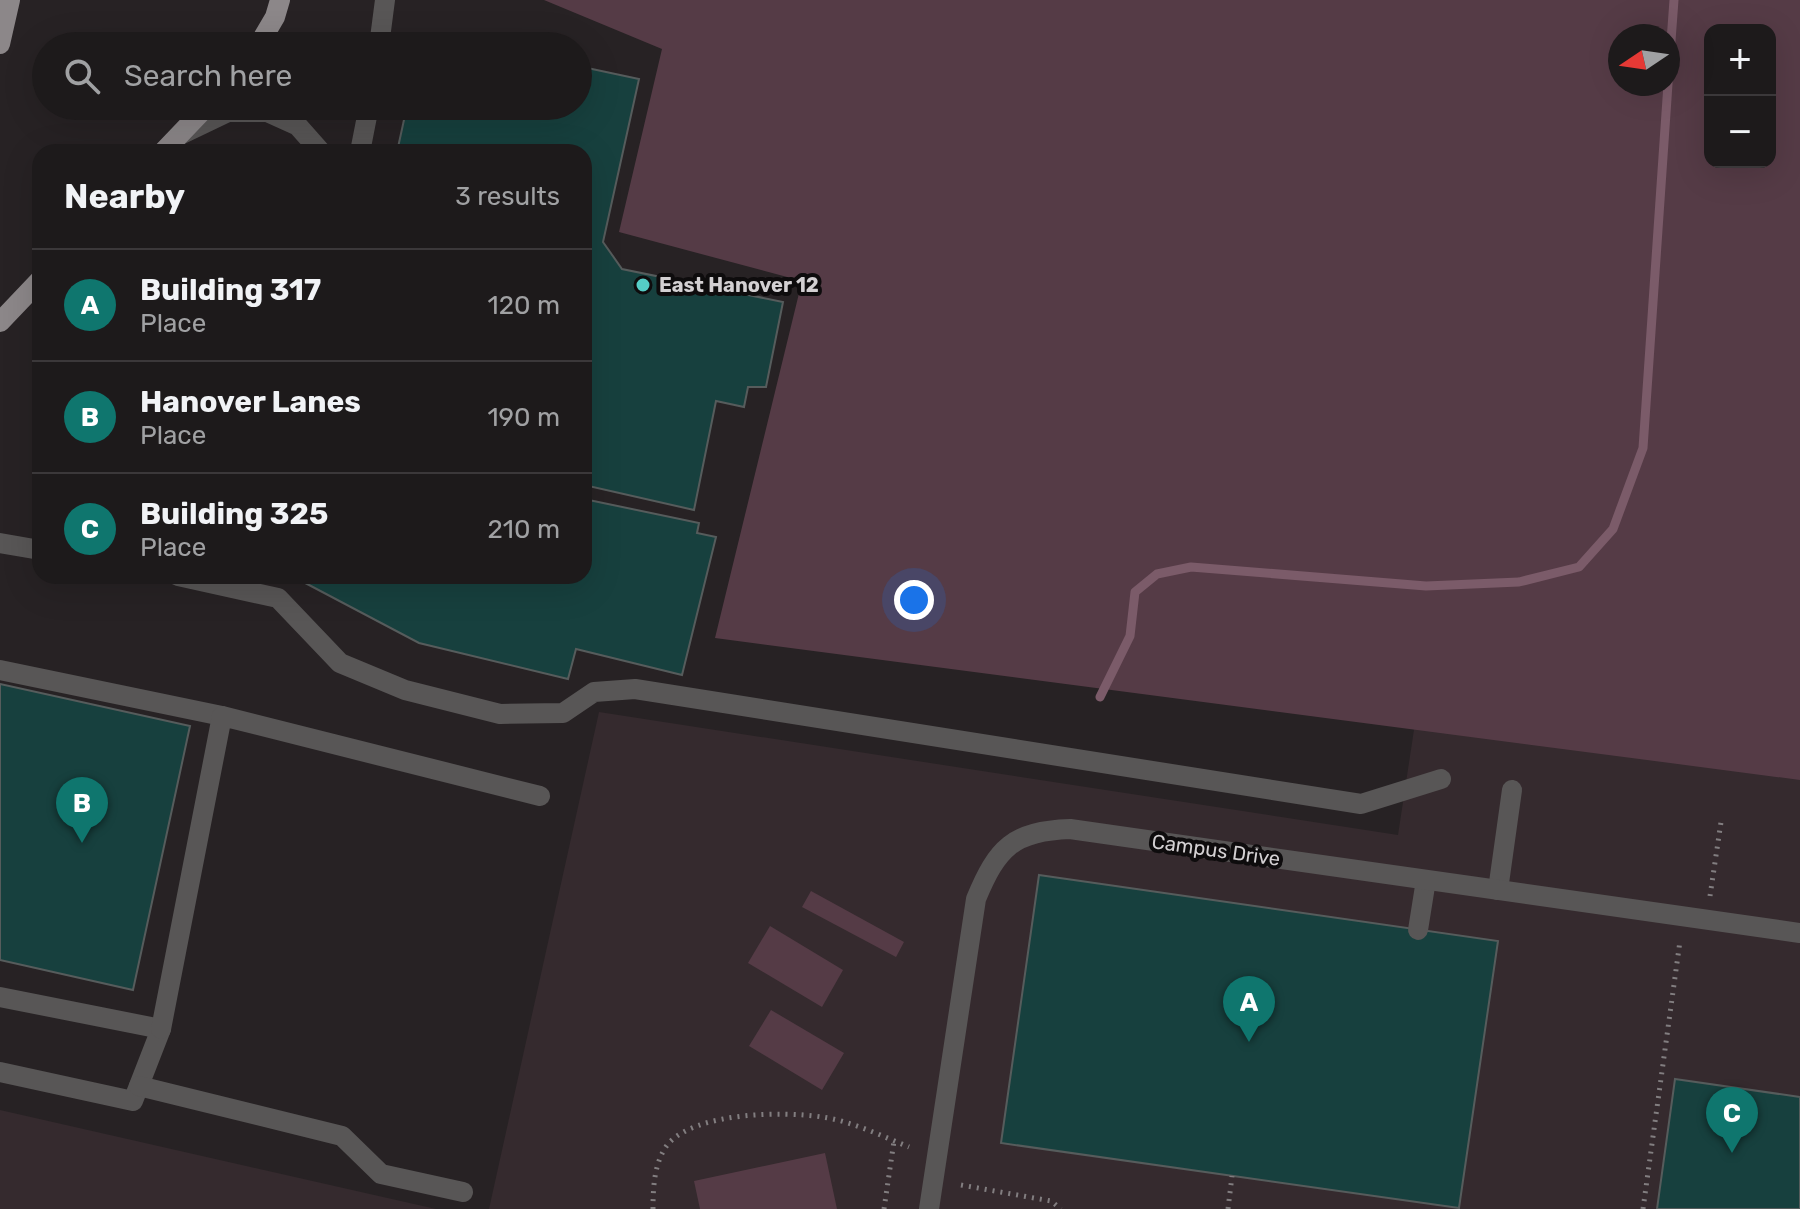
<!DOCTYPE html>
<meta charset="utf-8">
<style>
:root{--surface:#1d1a1b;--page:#2a2728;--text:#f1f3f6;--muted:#a0a1a3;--line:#3b383a;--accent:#0f766e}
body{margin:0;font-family:Rubik,sans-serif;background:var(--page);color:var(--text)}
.controls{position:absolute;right:24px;top:24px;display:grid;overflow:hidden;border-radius:16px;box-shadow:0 8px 32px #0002}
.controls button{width:72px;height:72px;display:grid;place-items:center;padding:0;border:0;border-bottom:2px solid var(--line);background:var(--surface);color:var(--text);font:40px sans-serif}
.compass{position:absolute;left:1608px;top:24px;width:72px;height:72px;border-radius:50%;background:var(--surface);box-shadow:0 8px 32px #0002;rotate:257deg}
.you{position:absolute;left:914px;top:600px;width:28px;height:28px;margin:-20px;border:6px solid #fff;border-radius:50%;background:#1a73e8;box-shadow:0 0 0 12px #1a73e833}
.badge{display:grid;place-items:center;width:52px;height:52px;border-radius:50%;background:var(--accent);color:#fff;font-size:26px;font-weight:700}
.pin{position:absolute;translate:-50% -66px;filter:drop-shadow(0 2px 4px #0008)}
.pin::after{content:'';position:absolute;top:42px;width:28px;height:24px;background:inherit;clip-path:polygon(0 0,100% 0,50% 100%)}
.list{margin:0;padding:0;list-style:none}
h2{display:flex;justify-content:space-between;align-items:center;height:104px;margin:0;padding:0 32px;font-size:34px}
h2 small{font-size:26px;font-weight:400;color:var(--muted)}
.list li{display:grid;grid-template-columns:52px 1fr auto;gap:24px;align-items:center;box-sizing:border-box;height:112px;padding:0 32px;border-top:2px solid var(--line)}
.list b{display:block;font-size:30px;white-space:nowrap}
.list p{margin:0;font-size:26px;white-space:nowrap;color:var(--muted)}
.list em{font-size:26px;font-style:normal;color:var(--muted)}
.icon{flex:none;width:44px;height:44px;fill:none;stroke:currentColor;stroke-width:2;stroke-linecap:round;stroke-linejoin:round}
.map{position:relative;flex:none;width:1800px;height:1209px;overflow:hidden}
.search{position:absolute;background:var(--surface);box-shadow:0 8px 32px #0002;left:32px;top:32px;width:560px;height:88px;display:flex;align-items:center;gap:20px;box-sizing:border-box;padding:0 28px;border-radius:44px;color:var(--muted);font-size:30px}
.panel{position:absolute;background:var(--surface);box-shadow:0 8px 32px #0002;left:32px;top:144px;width:560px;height:440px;border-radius:24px}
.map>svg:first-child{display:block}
</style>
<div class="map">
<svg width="1800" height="1209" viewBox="0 0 1800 1209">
<rect width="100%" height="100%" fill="#272224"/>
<!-- built -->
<g fill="#352a2e" fill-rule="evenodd">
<path d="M1525 0H1800V1209H489L599 712 1398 835ZM1710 30H1770V162H1710ZM1620 36H1668V84H1620Z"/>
<polygon points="0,1110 436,1209 0,1209"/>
</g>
<!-- green -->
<g fill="#553b46" fill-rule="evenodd">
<path d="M544 0H1800V780L715 638 802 281 619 232 662 49ZM1710 30H1770V162H1710ZM1668 36V84H1620V36Z"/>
<polygon points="811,891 904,942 896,957 802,907"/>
<polygon points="770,926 843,970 822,1007 748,963"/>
<polygon points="771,1010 844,1053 822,1090 749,1046"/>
<polygon points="825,1153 837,1209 700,1209 694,1181"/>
</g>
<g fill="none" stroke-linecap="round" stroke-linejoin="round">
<!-- stream -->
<g stroke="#7b5b69" stroke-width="9">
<polyline points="1668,82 1674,0"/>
<polyline points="1100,697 1130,636 1135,592 1157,574 1191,567 1426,586 1519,582 1579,567 1613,529 1643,448 1668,84"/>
</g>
</g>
<!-- building -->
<g fill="#17403e" stroke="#565c5c" stroke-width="2">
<polygon points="578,66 639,79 603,242 622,269 783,302 766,387 748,387 744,407 716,401 694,510 584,485 584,152 397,152 407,106 578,106"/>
<polygon points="584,499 699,523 697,533 716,537 682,675 576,649 568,679 419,643 292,576 584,576"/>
<polygon points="0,684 190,726 133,990 0,960"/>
<polygon points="1039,875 1498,941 1459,1208 1001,1143"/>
<polygon points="1675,1079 1800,1097 1800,1209 1657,1209"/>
</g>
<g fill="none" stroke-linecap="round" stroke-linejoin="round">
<!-- path -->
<g stroke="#827e80" stroke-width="5" stroke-dasharray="2 6" stroke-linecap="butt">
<polyline points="1710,896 1721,822"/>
<polyline points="961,1185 1051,1201 1061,1209"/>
<path d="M653 1209C653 1188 654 1162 668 1144 696 1112 783 1111 822 1117 851 1121 882 1136 909 1147"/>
<polyline points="884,1209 894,1141"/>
<polyline points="1228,1209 1232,1176"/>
<polyline points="1643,1209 1680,941"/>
</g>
<!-- minor -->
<g stroke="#585656" stroke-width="20">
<polyline points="379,46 385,0"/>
<polyline points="180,135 228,112 267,112 298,126 321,152"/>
<polyline points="360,152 369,106"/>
<polyline points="0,543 40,550"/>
<polyline points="178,576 278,598 340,663 405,690 500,714 563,713 594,692 635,689 1361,804 1441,779"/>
<polyline points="0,670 222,716"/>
<polyline points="1498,890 1512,790"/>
<polyline points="1418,930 1426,880"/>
<polyline points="0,997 161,1029 133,1101 0,1072"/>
<polyline points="161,1029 222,716 540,796"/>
<polyline points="139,1086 342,1136 381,1174 463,1192"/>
<path d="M929 1209 976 899C997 848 1013 831 1070 829L1800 933"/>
</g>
<!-- major -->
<g stroke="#8c8789" stroke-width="20">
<polyline points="0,44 10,0"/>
<polyline points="258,46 275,17 280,0"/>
<polyline points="163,152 207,106"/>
<polyline points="0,322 40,280"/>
</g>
</g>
<!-- markers -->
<circle fill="#55cdc6" stroke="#0e0c0d" stroke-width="3" cx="643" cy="285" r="8"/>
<g text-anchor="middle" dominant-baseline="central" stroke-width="8" stroke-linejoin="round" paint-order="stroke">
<!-- poi labels -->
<g font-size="20" font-weight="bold" fill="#d3d0d2" stroke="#0e0c0d" text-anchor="start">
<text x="659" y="285">East Hanover 12</text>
</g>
<!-- street labels -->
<g font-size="20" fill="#d3d0d2" stroke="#0e0c0d">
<text transform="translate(1216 850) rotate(8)">Campus Drive</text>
</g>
</g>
</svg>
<div class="controls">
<button>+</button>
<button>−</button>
</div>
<svg class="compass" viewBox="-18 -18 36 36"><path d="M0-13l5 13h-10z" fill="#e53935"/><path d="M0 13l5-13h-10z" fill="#a0a1a3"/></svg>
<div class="you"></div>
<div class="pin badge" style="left:1249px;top:1042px">A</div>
<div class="pin badge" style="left:82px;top:843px">B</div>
<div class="pin badge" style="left:1732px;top:1153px">C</div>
<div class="search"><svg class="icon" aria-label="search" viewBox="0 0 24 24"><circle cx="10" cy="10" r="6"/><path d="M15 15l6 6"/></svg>Search here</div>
<section class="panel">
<h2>Nearby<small>3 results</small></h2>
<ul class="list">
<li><span class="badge">A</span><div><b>Building 317</b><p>Place</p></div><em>120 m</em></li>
<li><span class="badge">B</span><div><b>Hanover Lanes</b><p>Place</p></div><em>190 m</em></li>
<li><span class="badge">C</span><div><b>Building 325</b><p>Place</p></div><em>210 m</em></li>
</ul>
</section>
</div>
